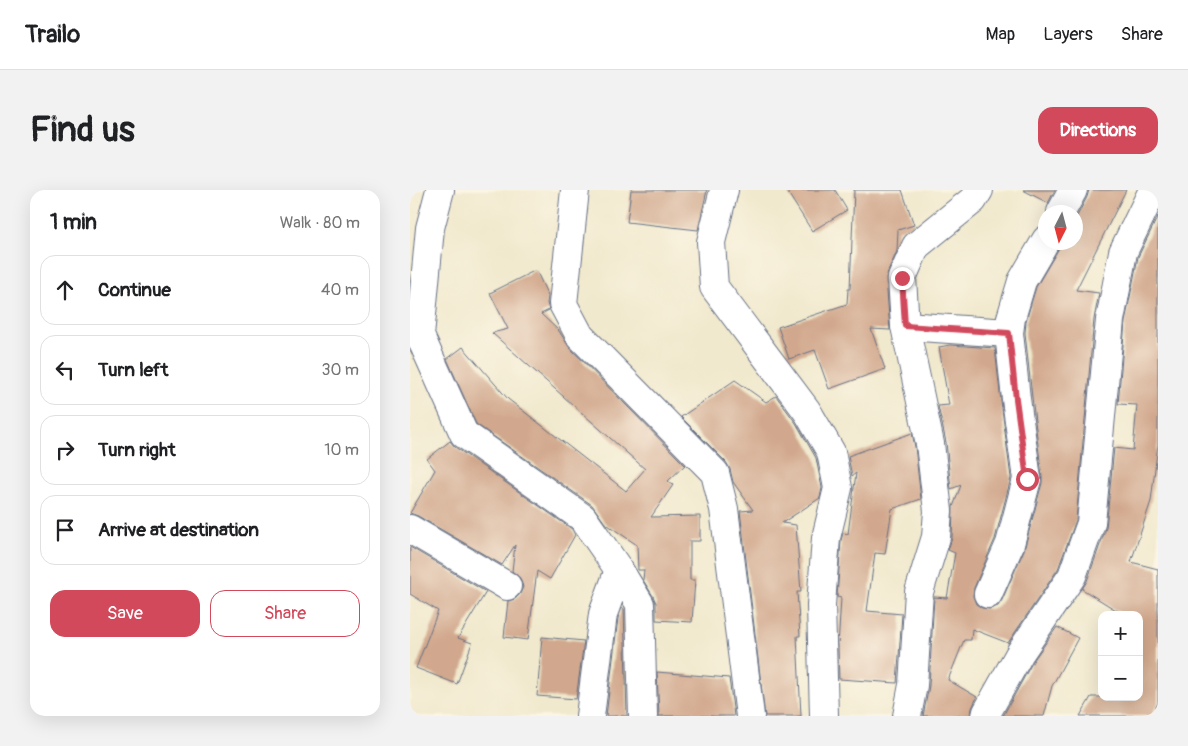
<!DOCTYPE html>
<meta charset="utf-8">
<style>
:root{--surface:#fff;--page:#f2f2f2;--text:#202124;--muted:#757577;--line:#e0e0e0;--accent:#d1495b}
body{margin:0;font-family:Pangolin,sans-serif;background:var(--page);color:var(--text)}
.controls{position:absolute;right:15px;bottom:15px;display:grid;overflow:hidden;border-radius:10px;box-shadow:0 5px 20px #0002}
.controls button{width:45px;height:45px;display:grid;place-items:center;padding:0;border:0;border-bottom:1px solid var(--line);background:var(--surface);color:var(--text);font:25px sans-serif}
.compass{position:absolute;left:628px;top:15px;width:45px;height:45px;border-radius:50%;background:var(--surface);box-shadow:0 5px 20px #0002;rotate:186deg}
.stop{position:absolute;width:15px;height:15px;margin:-11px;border:4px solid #d1495b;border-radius:50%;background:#fff}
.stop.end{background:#d1495b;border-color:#fff;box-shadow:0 1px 5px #0008}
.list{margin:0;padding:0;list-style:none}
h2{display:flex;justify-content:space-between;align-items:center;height:65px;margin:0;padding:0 20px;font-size:21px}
h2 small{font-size:16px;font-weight:400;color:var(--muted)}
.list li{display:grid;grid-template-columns:32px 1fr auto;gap:15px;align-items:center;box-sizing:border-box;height:70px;margin:0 10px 10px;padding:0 10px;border:1px solid var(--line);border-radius:15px}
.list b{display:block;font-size:19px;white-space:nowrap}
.list em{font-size:16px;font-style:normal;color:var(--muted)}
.actions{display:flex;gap:10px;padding:15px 20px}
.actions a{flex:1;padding:11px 0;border:1px solid var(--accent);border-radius:15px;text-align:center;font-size:18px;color:var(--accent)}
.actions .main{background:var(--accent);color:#fff}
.icon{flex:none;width:28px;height:28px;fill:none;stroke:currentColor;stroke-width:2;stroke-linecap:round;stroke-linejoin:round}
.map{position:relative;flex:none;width:748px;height:526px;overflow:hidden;border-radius:15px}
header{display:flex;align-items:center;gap:30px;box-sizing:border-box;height:70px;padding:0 25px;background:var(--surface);border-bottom:1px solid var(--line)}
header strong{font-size:24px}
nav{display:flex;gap:28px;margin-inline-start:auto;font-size:18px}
.intro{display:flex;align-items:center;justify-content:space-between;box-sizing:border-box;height:120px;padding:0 30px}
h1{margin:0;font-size:35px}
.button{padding:12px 22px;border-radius:15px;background:var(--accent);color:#fff;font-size:18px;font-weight:700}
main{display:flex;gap:30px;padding:0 30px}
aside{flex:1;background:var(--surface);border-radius:15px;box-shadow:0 5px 20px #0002}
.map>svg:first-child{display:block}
</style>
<header>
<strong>Trailo</strong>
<nav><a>Map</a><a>Layers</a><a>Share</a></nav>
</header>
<div class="intro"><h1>Find us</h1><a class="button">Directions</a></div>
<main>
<aside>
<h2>1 min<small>Walk · 80 m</small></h2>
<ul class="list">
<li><svg class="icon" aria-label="ahead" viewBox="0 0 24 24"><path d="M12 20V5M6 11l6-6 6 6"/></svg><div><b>Continue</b></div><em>40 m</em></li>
<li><svg class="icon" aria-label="left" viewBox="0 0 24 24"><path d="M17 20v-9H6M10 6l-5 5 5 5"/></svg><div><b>Turn left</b></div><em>30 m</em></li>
<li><svg class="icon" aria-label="right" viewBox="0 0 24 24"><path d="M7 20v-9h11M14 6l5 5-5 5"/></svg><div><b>Turn right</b></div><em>10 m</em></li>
<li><svg class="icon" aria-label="arrive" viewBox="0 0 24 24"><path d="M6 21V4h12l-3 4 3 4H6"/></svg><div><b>Arrive at destination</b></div></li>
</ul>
<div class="actions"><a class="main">Save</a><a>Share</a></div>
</aside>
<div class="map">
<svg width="748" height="526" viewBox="0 0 748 526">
<rect width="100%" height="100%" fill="#fcf5e5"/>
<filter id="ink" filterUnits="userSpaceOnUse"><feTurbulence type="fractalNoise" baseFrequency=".02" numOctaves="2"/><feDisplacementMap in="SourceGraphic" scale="10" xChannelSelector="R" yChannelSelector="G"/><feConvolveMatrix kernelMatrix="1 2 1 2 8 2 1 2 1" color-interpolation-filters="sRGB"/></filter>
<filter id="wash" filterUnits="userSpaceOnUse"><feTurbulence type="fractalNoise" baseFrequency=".0096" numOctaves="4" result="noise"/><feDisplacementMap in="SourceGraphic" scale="20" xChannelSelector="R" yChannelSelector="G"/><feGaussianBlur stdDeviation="1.12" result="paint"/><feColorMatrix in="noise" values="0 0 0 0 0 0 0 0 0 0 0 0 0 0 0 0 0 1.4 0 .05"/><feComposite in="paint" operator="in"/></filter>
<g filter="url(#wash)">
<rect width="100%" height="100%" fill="#f1e9cd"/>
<g id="blocks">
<!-- building -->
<g fill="#d1a88d">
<polygon points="221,0 297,0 288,40 217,32"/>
<polygon points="376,0 425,0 437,20 402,41"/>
<polygon points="444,0 492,0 504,35 488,40 487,61 478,82 476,89 480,140 461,139 475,179 419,199 405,160 379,169 368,137 437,114 438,99 440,99"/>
<polygon points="613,0 645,0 638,13"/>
<polygon points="679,0 716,0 666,100 689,103 684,129 666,330 648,379 598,453 562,439 561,450 554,450 538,490 567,507 562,518 561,526 513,526 519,496 524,407 537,408 545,363 538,360 542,348 543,317 551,295 541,299 536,252 528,216 539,215 529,157 540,155 585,158 591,211 601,288 585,349 564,398 563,406 566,414 572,418 580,419 588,416 592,410 614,360 632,293 632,287 622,207 615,143 616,131 626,97 649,58 651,52 666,52 666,28 677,7"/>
<polygon points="748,26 748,254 741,311 721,372 748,379 748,513 741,526 670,526 681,507 729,507 729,425 714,425 672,399 677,391 696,338 704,258 723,260 727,215 708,214 715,132 728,67"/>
<polygon points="126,80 138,106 137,113 139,120 131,124 149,141 159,157 275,275 258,291 263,295 241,327 290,326 290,351 280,351 280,390 285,390 282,432 246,430 246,413 243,406 233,390 234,380 228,380 227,355 195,333 182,315 66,234 37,169 53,157 98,209 216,301 235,279 82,143 98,139 80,103"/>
<polygon points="325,190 356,212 366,206 386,233 406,268 412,298 410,308 372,333 386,335 391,402 387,402 390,446 387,446 391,526 355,526 330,321 343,320 323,292 320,279 316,272 271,227"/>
<polygon points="502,243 505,257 511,309 482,319 475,364 465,363 457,421 492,424 487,493 429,489 428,457 431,408 427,407 431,350 433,343 438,344 446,283 442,286 438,266"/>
<polygon points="40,251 45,257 162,339 165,345 140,389 127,381 118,450 94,447 98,411 105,409 110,404 113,397 110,388 102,381 105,355 92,375 8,326 0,323 25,280 17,269"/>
<polygon points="0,357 76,402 48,448 62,453 47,494 6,478 28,421 0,404"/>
<polygon points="212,418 214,419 217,526 196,526 208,428"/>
<polygon points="647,437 668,448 642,496 634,526 593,526 623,471"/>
<polygon points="132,447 174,451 166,509 127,506"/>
<polygon points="247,482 319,488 324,526 249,526"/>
</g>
</g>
</g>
<g filter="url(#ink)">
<use href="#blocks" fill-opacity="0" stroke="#667085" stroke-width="1"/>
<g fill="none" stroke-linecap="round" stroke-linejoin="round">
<defs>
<g id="minor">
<polyline points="30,0 20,38 10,146 54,244 173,328 209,380"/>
<polyline points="165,0 153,114 170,146 305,283 314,319 340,526"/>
<polyline points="314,0 301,52 304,97 397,221 421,262 428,298 416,348 411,415 414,526"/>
<polyline points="651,22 663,0"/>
<polyline points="495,136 599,143"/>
<polyline points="0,339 97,396"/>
<polyline points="578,404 600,354 617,289 606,209 599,143 601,128 612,91 636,50"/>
<polyline points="180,526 193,424 209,380 230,414 233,526"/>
<polyline points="497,526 503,495 509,402 526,347 528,321 520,254 495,136 492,88 506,56 563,10 569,0"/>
<polyline points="576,526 577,522 610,463 662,386 681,333 700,130 713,62 743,0"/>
</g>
</defs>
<!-- minor casing -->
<use href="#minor" stroke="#667085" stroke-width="30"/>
<!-- minor -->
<use href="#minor" stroke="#fff" stroke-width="28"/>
</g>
</g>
<g fill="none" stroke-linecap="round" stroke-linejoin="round" filter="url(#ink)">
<!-- route -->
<polyline stroke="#d1495b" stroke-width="6" points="492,88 495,136 599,143 606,209 617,289"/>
</g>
</svg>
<div class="controls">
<button>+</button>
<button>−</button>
</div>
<svg class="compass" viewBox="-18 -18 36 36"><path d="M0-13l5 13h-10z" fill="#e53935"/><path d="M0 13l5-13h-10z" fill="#757577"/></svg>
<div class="stop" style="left:617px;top:289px"></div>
<div class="stop end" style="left:492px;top:88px"></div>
</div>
</main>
